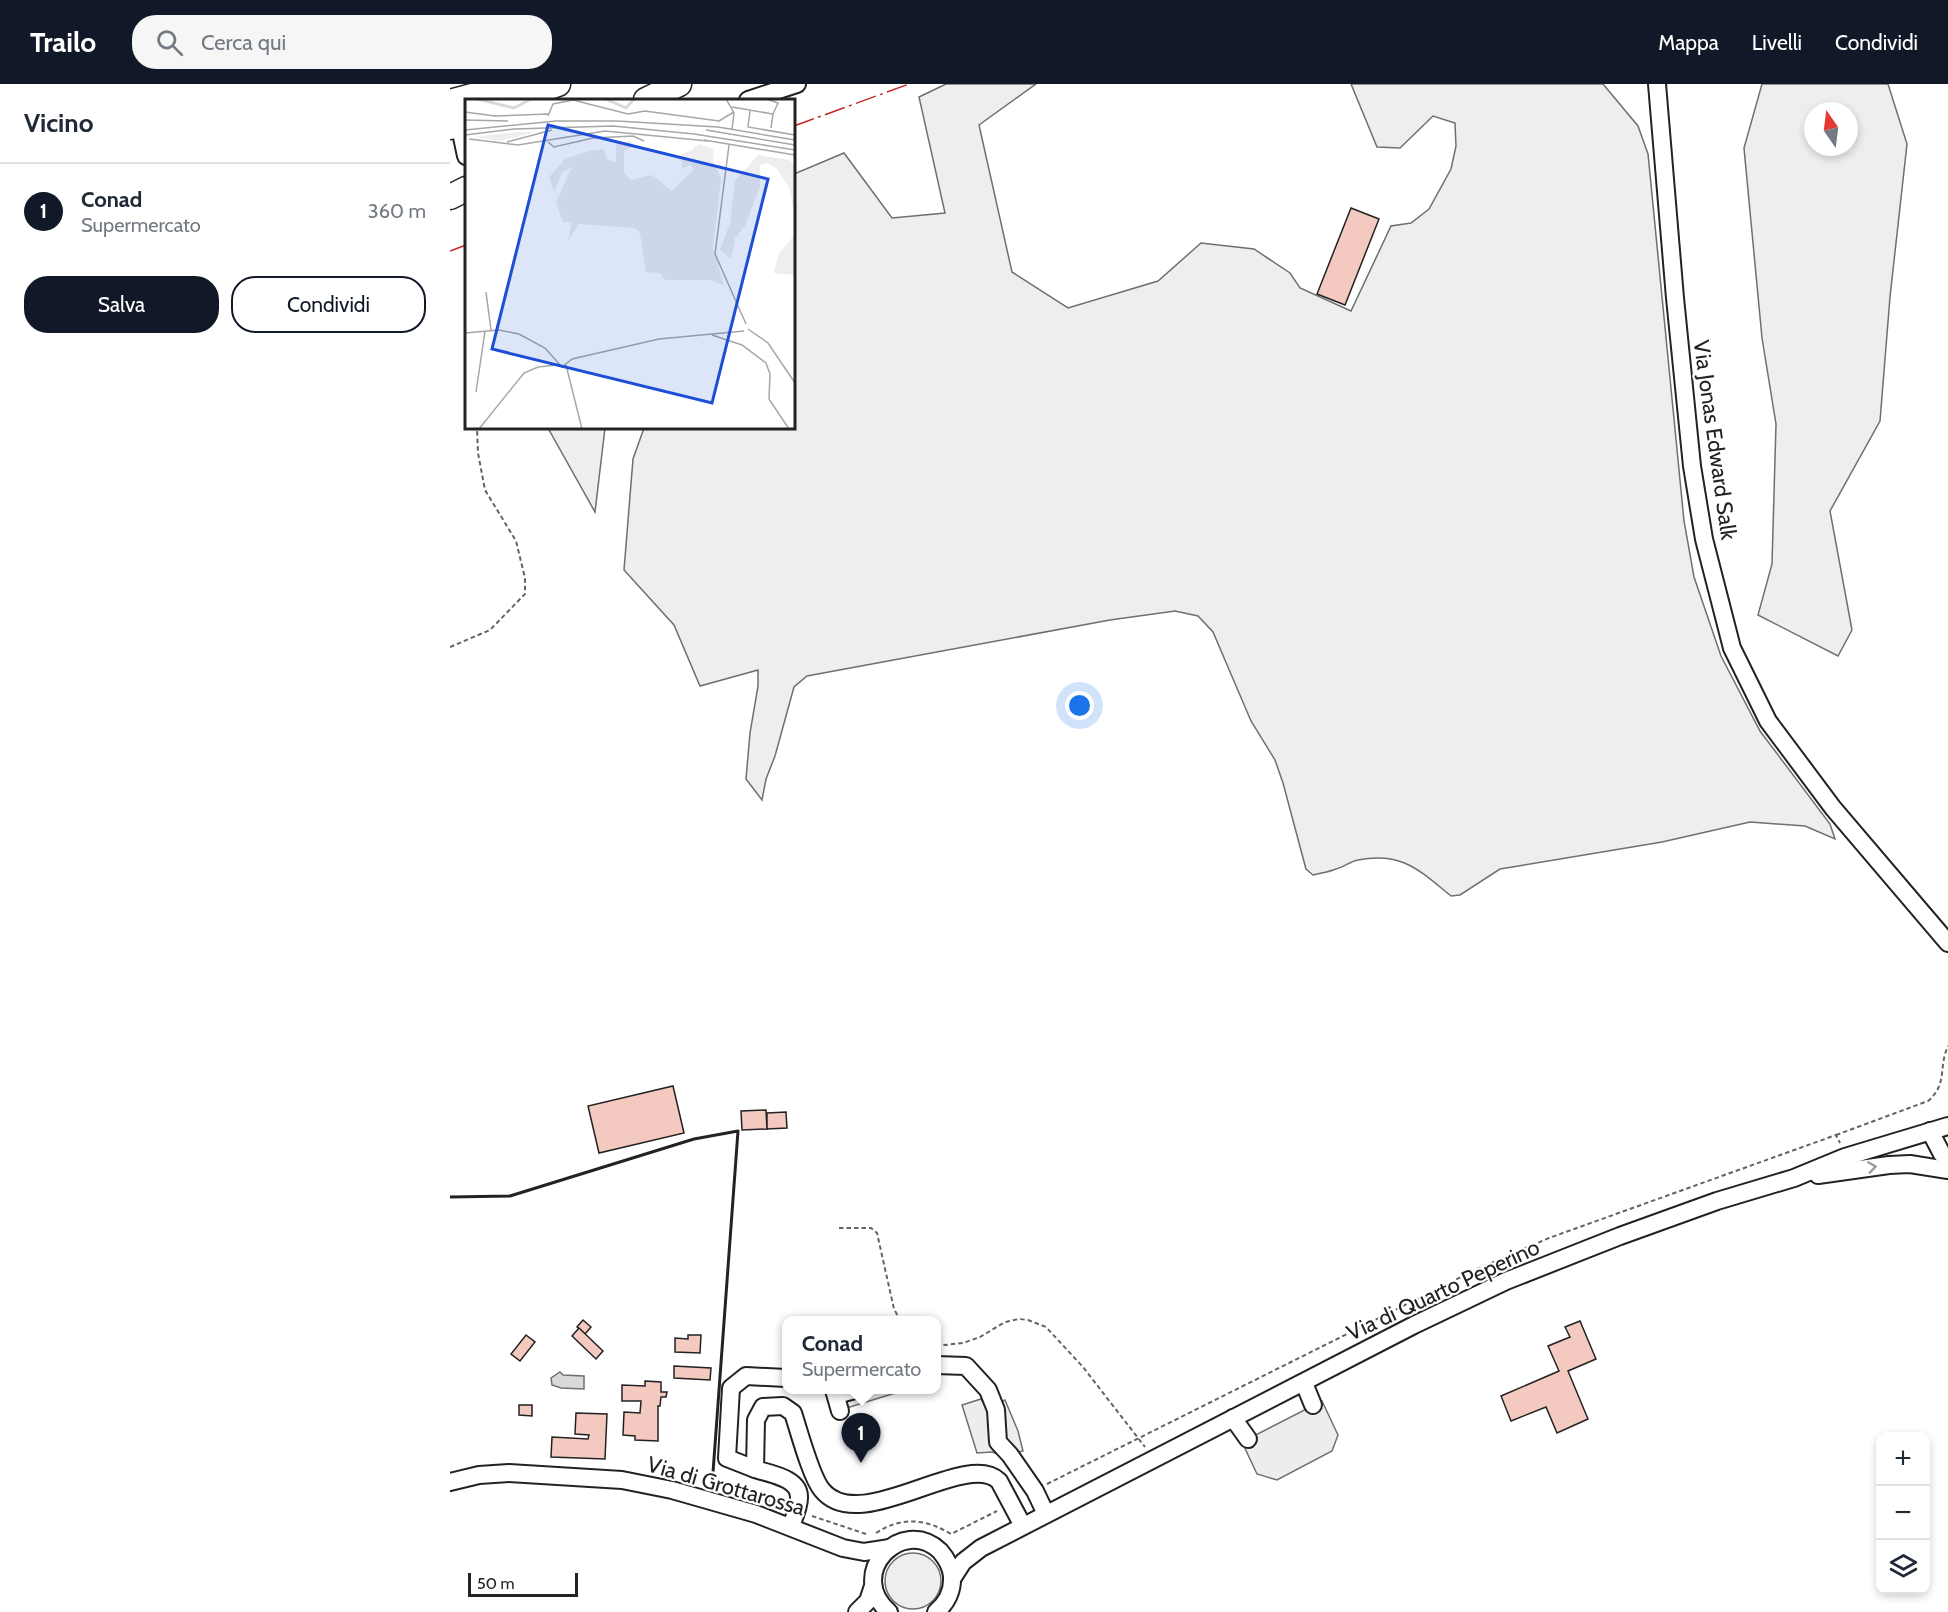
<!DOCTYPE html>
<html lang="it">
<meta charset="utf-8">
<style>
:root{--surface:#fff;--page:#f6f6f7;--text:#1f2937;--muted:#747a83;--line:#e0e1e3;--accent:#111827}
body{margin:0;font-family:Cabin,sans-serif;background:var(--page);color:var(--text)}
.controls{position:absolute;right:18px;bottom:18px;display:grid;overflow:hidden;border-radius:12px;box-shadow:0 3px 9px #0003}
.controls button{width:54px;height:54px;display:grid;place-items:center;padding:0;border:0;border-bottom:2px solid var(--line);background:var(--surface);color:var(--text);font:30px sans-serif}
.compass{position:absolute;left:1354px;top:18px;width:54px;height:54px;border-radius:50%;background:var(--surface);box-shadow:0 3px 9px #0003;rotate:346deg}
.scale{position:absolute;left:18px;bottom:15px;width:110px;box-sizing:border-box;padding-left:6px;border:3px solid #222;border-top:0;font-size:16px;line-height:21px;white-space:nowrap;color:#222;-webkit-text-stroke:4px #fff;paint-order:stroke}
.you{position:absolute;left:630px;top:622px;width:21px;height:21px;margin:-15px;border:4px solid #fff;border-radius:50%;background:#1a73e8;box-shadow:0 0 0 9px #1a73e833}
.badge{display:grid;place-items:center;width:39px;height:39px;border-radius:50%;background:var(--accent);color:#fff;font-size:20px;font-weight:700}
.pin{position:absolute;translate:-50% -50px;filter:drop-shadow(0 2px 3px #0008)}
.pin::after{content:'';position:absolute;top:32px;width:21px;height:18px;background:inherit;clip-path:polygon(0 0,100% 0,50% 100%)}
.popup{position:absolute;left:332px;top:1232px;width:159px;height:78px;box-sizing:border-box;display:grid;place-content:center;border-radius:12px;background:var(--surface);filter:drop-shadow(0 2px 4px #0005);font-size:20px;white-space:nowrap;color:var(--muted)}
.popup b{font-size:22px;color:var(--text)}
.popup::after{content:'';position:absolute;left:50%;top:100%;margin-left:-12px;border:12px solid transparent;border-top-color:var(--surface)}
.list{margin:0;padding:0;list-style:none}
h2{display:flex;justify-content:space-between;align-items:center;height:78px;margin:0;padding:0 24px;font-size:26px}
h2 small{font-size:20px;font-weight:400;color:var(--muted)}
.list li{display:grid;grid-template-columns:39px 1fr auto;gap:18px;align-items:center;box-sizing:border-box;height:96px;padding:0 24px;border-top:2px solid var(--line)}
.list b{display:block;font-size:22px;white-space:nowrap}
.list p{margin:0;font-size:20px;white-space:nowrap;color:var(--muted)}
.list em{font-size:20px;font-style:normal;color:var(--muted)}
.actions{display:flex;gap:12px;padding:18px 24px}
.actions a{flex:1;padding:14px 0;border:2px solid var(--accent);border-radius:24px;text-align:center;font-size:21px;color:var(--accent)}
.actions .main{background:var(--accent);color:#fff}
.icon{flex:none;width:33px;height:33px;fill:none;stroke:currentColor;stroke-width:2;stroke-linecap:round;stroke-linejoin:round}
.map{position:relative;flex:none;width:1498px;height:1528px;overflow:hidden}
header{display:flex;align-items:center;gap:36px;box-sizing:border-box;height:84px;padding:0 30px;background:var(--accent);color:#fff}
header strong{font-size:28px}
nav{display:flex;gap:33px;margin-inline-start:auto;font-size:21px}
.search{width:420px;height:54px;background:var(--page);display:flex;align-items:center;gap:15px;box-sizing:border-box;padding:0 21px;border-radius:24px;color:var(--muted);font-size:22px}
main{display:flex}
aside{flex:1;background:var(--surface)}
.map>svg:first-child{display:block}
</style>
<header>
<strong>Trailo</strong>
<div class="search"><svg class="icon" aria-label="search" viewBox="0 0 24 24"><circle cx="10" cy="10" r="6"/><path d="M15 15l6 6"/></svg>Cerca qui</div>
<nav><a>Mappa</a><a>Livelli</a><a>Condividi</a></nav>
</header>
<main>
<aside>
<h2>Vicino<small></small></h2>
<ul class="list">
<li><span class="badge">1</span><div><b>Conad</b><p>Supermercato</p></div><em>360 m</em></li>
</ul>
<div class="actions"><a class="main">Salva</a><a>Condividi</a></div>
</aside>
<div class="map">
<svg width="1498" height="1528" viewBox="0 0 1498 1528">
<rect width="100%" height="100%" fill="#fff"/>
<!-- green -->
<g fill="#eee" stroke="#6f6f6f" stroke-width="1.5" fill-rule="evenodd">
<path d="M496 0H586L529 41 562 188 618 224 708 197 751 159 804 165 840 189 850 204 901 227 941 142 961 139 979 125 1001 85 1006 62 1005 39 983 32 950 64 927 63 901 0H1153L1188 42 1198 70 1234 437 1244 493 1271 572 1310 647 1380 740 1385 755 1355 742 1300 738 1212 758 1050 785 1010 811 1001 812C970 787 952 767 908 776 901 777 894 783 886 785 879 788 871 789 863 791L856 785 833 699 825 676 801 637 763 548 748 532 725 527 660 536 357 592 344 603 325 672 316 695 312 716 296 695 300 649 308 602V586L250 602 224 541 174 486 183 375 194 344H344V90L394 69 442 134 495 129 469 13Z"/>
<path d="M1312 0H1438L1457 60 1440 213 1430 337 1380 427 1402 546 1388 572 1308 531 1322 480 1326 340 1312 254 1294 64ZM1363 27H1399V63H1363Z"/>
<polygon points="98,344 155,344 145,428"/>
<circle cx="463" cy="1497" r="28"/>
</g>
<!-- parking -->
<g fill="#ededed" stroke="#6f6f6f" stroke-width="1.5">
<polygon points="391,1306 455,1306 387,1327"/>
<polygon points="531,1315 537,1324 555,1316 568,1347 573,1367 553,1372 542,1368 527,1369 512,1321"/>
<polygon points="872,1317 888,1351 882,1367 827,1396 807,1390 792,1358"/>
</g>
<!-- water -->
<polygon fill="#d9d9d9" stroke="#6f6f6f" stroke-width="1.5" points="110,1288 113,1291 134,1292 134,1305 111,1304 102,1301 101,1294"/>
<!-- building -->
<g fill="#f3c9c0" stroke="#222" stroke-width="1.5">
<polygon points="901,124 929,135 895,221 867,210"/>
<polygon points="223,1002 234,1049 149,1069 138,1022"/>
<polygon points="316,1026 317,1045 292,1046 291,1027"/>
<polygon points="336,1028 337,1044 317,1045 317,1029"/>
<polygon points="133,1236 141,1243 135,1250 127,1243"/>
<polygon points="1130,1237 1146,1275 1118,1287 1138,1335 1107,1349 1096,1323 1061,1337 1051,1312 1109,1287 1098,1262 1120,1253 1115,1243"/>
<polygon points="129,1244 153,1267 146,1275 122,1252"/>
<polygon points="76,1251 85,1258 70,1277 61,1270"/>
<polygon points="238,1251 251,1251 250,1269 225,1268 225,1254 238,1255"/>
<polygon points="224,1282 261,1284 260,1296 224,1294"/>
<polygon points="195,1297 211,1298 211,1308 217,1308 216,1313 211,1313 210,1322 208,1322 208,1357 185,1356 185,1352 173,1351 174,1328 190,1329 191,1317 172,1317 172,1301 195,1302"/>
<polygon points="69,1321 82,1321 82,1332 69,1331"/>
<polygon points="126,1329 157,1330 155,1375 101,1373 102,1353 138,1355 139,1351 125,1350"/>
</g>
<g fill="none" stroke-linecap="round" stroke-linejoin="round">
<defs>
<g id="minor">
<polyline points="1207,0 1225,214 1242,382 1254,455 1282,564 1318,637 1383,724 1498,859"/>
<polyline points="298,16 347,0"/>
<polyline points="12,53 16,72"/>
<polyline points="1480,1047 1492,1070 1498,1075"/>
<polyline points="1368,1091 1439,1081 1460,1080 1498,1086"/>
<polyline points="486,1281 516,1282 538,1306 546,1326 548,1358 560,1371 585,1407 596,1430"/>
<polyline points="854,1299 863,1321"/>
<polyline points="384,1306 390,1327"/>
<polyline points="386,1311 405,1306"/>
<polyline points="783,1334 798,1355"/>
<polyline points="305,1385 277,1374 281,1304 296,1292 336,1294"/>
<polyline points="0,1398 29,1391 59,1389 172,1396 222,1406 306,1430 393,1464 414,1468 440,1464"/>
<path d="M341 1442C344 1434 349 1423 349 1414 350 1394 320 1390 305 1385L306 1336 313 1323 333 1322 343 1329C349 1347 361 1393 372 1406 410 1453 515 1365 549 1397L573 1442"/>
<polyline points="502,1495 513,1478 531,1464 964,1241 1056,1197 1170,1152 1267,1117 1344,1094 1395,1073 1498,1042"/>
<polyline points="407,1528 418,1517 423,1502"/>
<path d="M439 1528C395 1490 452 1431 490 1467 496 1474 501 1482 502 1492 503 1506 497 1519 486 1528"/>
</g>
<g id="highway">
<polyline points="62,16 108,0"/>
<polyline points="196,16 229,0"/>
<polyline points="0,18 66,0"/>
<polyline points="0,43 16,36"/>
<polyline points="0,113 16,105"/>
</g>
</defs>
<!-- minor casing -->
<use href="#minor" stroke="#222" stroke-width="20"/>
<!-- highway casing -->
<use href="#highway" stroke="#222" stroke-width="27"/>
<!-- path -->
<g stroke="#646464" stroke-width="2" stroke-dasharray="4.5 3" stroke-linecap="butt">
<polyline points="0,563 40,546 75,510 75,494 66,457 35,406 28,369 27,344"/>
<path d="M1386 1051 1478 1017C1498 1000 1488 984 1498 962"/>
<polyline points="389,1144 421,1144 427,1149 444,1225 450,1236"/>
<polyline points="486,1259 495,1261 513,1259 530,1253 555,1238 569,1235 578,1236 596,1243 633,1283 695,1363"/>
<polyline points="597,1400 1027,1185 1099,1154 1386,1051 1390,1059"/>
<polyline points="282,1408 285,1404 331,1421"/>
<polyline points="362,1432 419,1451"/>
<path d="M426 1449C452 1432 476 1435 501 1450L547 1427"/>
</g>
<!-- minor -->
<use href="#minor" stroke="#fff" stroke-width="16"/>
<!-- highway -->
<use href="#highway" stroke="#fff" stroke-width="24"/>
<!-- wall -->
<polyline stroke="#222" stroke-width="3" points="0,1113 60,1112 244,1055 288,1047 262,1402"/>
<!-- power -->
<g stroke="#c62828" stroke-width="1.5" stroke-dasharray="21 4.5 3 4.5" stroke-linecap="butt">
<polyline points="344,42 459,0"/>
<polyline points="0,167 16,161"/>
</g>
</g>
<!-- one-way arrows -->
<defs><path id="oneway-chevron" d="M-2-3.5L2.5 0L-2 3.5" fill="none" stroke-width="1.6" stroke-linecap="round" stroke-linejoin="round" transform="scale(1.5)"/></defs>
<use stroke="#9c9c9c" href="#oneway-chevron" transform="translate(1422 1083) rotate(-8)"/>
<g text-anchor="middle" dominant-baseline="central" stroke-width="4.5" stroke-linejoin="round" paint-order="stroke">
<!-- street labels -->
<g font-size="22" fill="#222" stroke="#fff">
<text transform="translate(1265 356) rotate(82)">Via Jonas Edward Salk</text>
<text transform="translate(993 1206) rotate(-25)">Via di Quarto Peperino</text>
<text transform="translate(276 1402) rotate(16)">Via di Grottarossa</text>
</g>
</g>
<!-- overview -->
<g transform="translate(15 15)">
<rect width="330" height="330" fill="#fff"/>
<path d="M52 33H70L35 42 10 38ZM166 42 170 47 159 51V74L166 81 187 76 207 92 228 71 226 66 217 69 216 55 226 52 233 45 249 50 248 60 256 80 248 148 259 187 247 181H200L195 174 181 173 175 134 170 129 114 125 103 142 107 123H98L91 103 107 68 97 73 89 94 84 78 100 60 123 52 138 50 143 61 151 63V45ZM293 56 325 61 330 67V119L324 88 311 69 301 64 295 66V88L280 127 270 139 266 160 255 151 265 124 270 82ZM330 135V176L309 174 313 156Z" fill="#eee"/>
<path fill="none" stroke="#d9d9d9" stroke-width="3" d="M12 0 49 9 66 0M141 0 161 9 169 0"/>
<path fill="none" stroke="#a7a7a7" stroke-width="1.5" d="M261 0 269 14 267 31M302 0 313 4 308 15M267 8 308 15 306 29M285 12 283 28 330 36M0 13 30 17 83 15M83 17 88 5 108 1 163 15 180 12 254 22 269 13M0 21 43 22M0 31 91 22H152L253 28 330 41M241 31 330 46M0 36 49 30 148 27 229 35 330 51M4 40 53 46 140 32 243 42M239 41 330 56M42 43 87 31M83 43 89 48 128 39 168 37 179 42M264 46 250 155 281 225M21 193 26 231M283 230 303 244 330 284M0 234 34 231 54 235 80 249 97 268 107 260 194 240 279 232M247 236 277 246 301 264 305 275 304 300 324 330M101 266 117 330M11 293 20 232M14 330 59 274 73 268 92 266"/>
<path fill="#1d4ed8" fill-opacity="0.15" stroke="#1d4ed8" stroke-width="3" d="M83 26 303 80 247 304 27 250Z"/>
<rect width="330" height="330" fill="none" stroke="#222" stroke-width="3"/>
</g>
</svg>
<div class="controls">
<button>+</button>
<button>−</button>
<button><svg class="icon" aria-label="layers" viewBox="0 0 24 24"><path d="M12 4l9 5-9 5-9-5zM3 14l9 5 9-5"/></svg></button>
</div>
<svg class="compass" viewBox="-18 -18 36 36"><path d="M0-13l5 13h-10z" fill="#e53935"/><path d="M0 13l5-13h-10z" fill="#747a83"/></svg>
<div class="scale">50 m</div>
<div class="you"></div>
<div class="pin badge" style="left:411px;top:1379px">1</div>
<div class="popup"><b>Conad</b>Supermercato</div>
</div>
</main>
